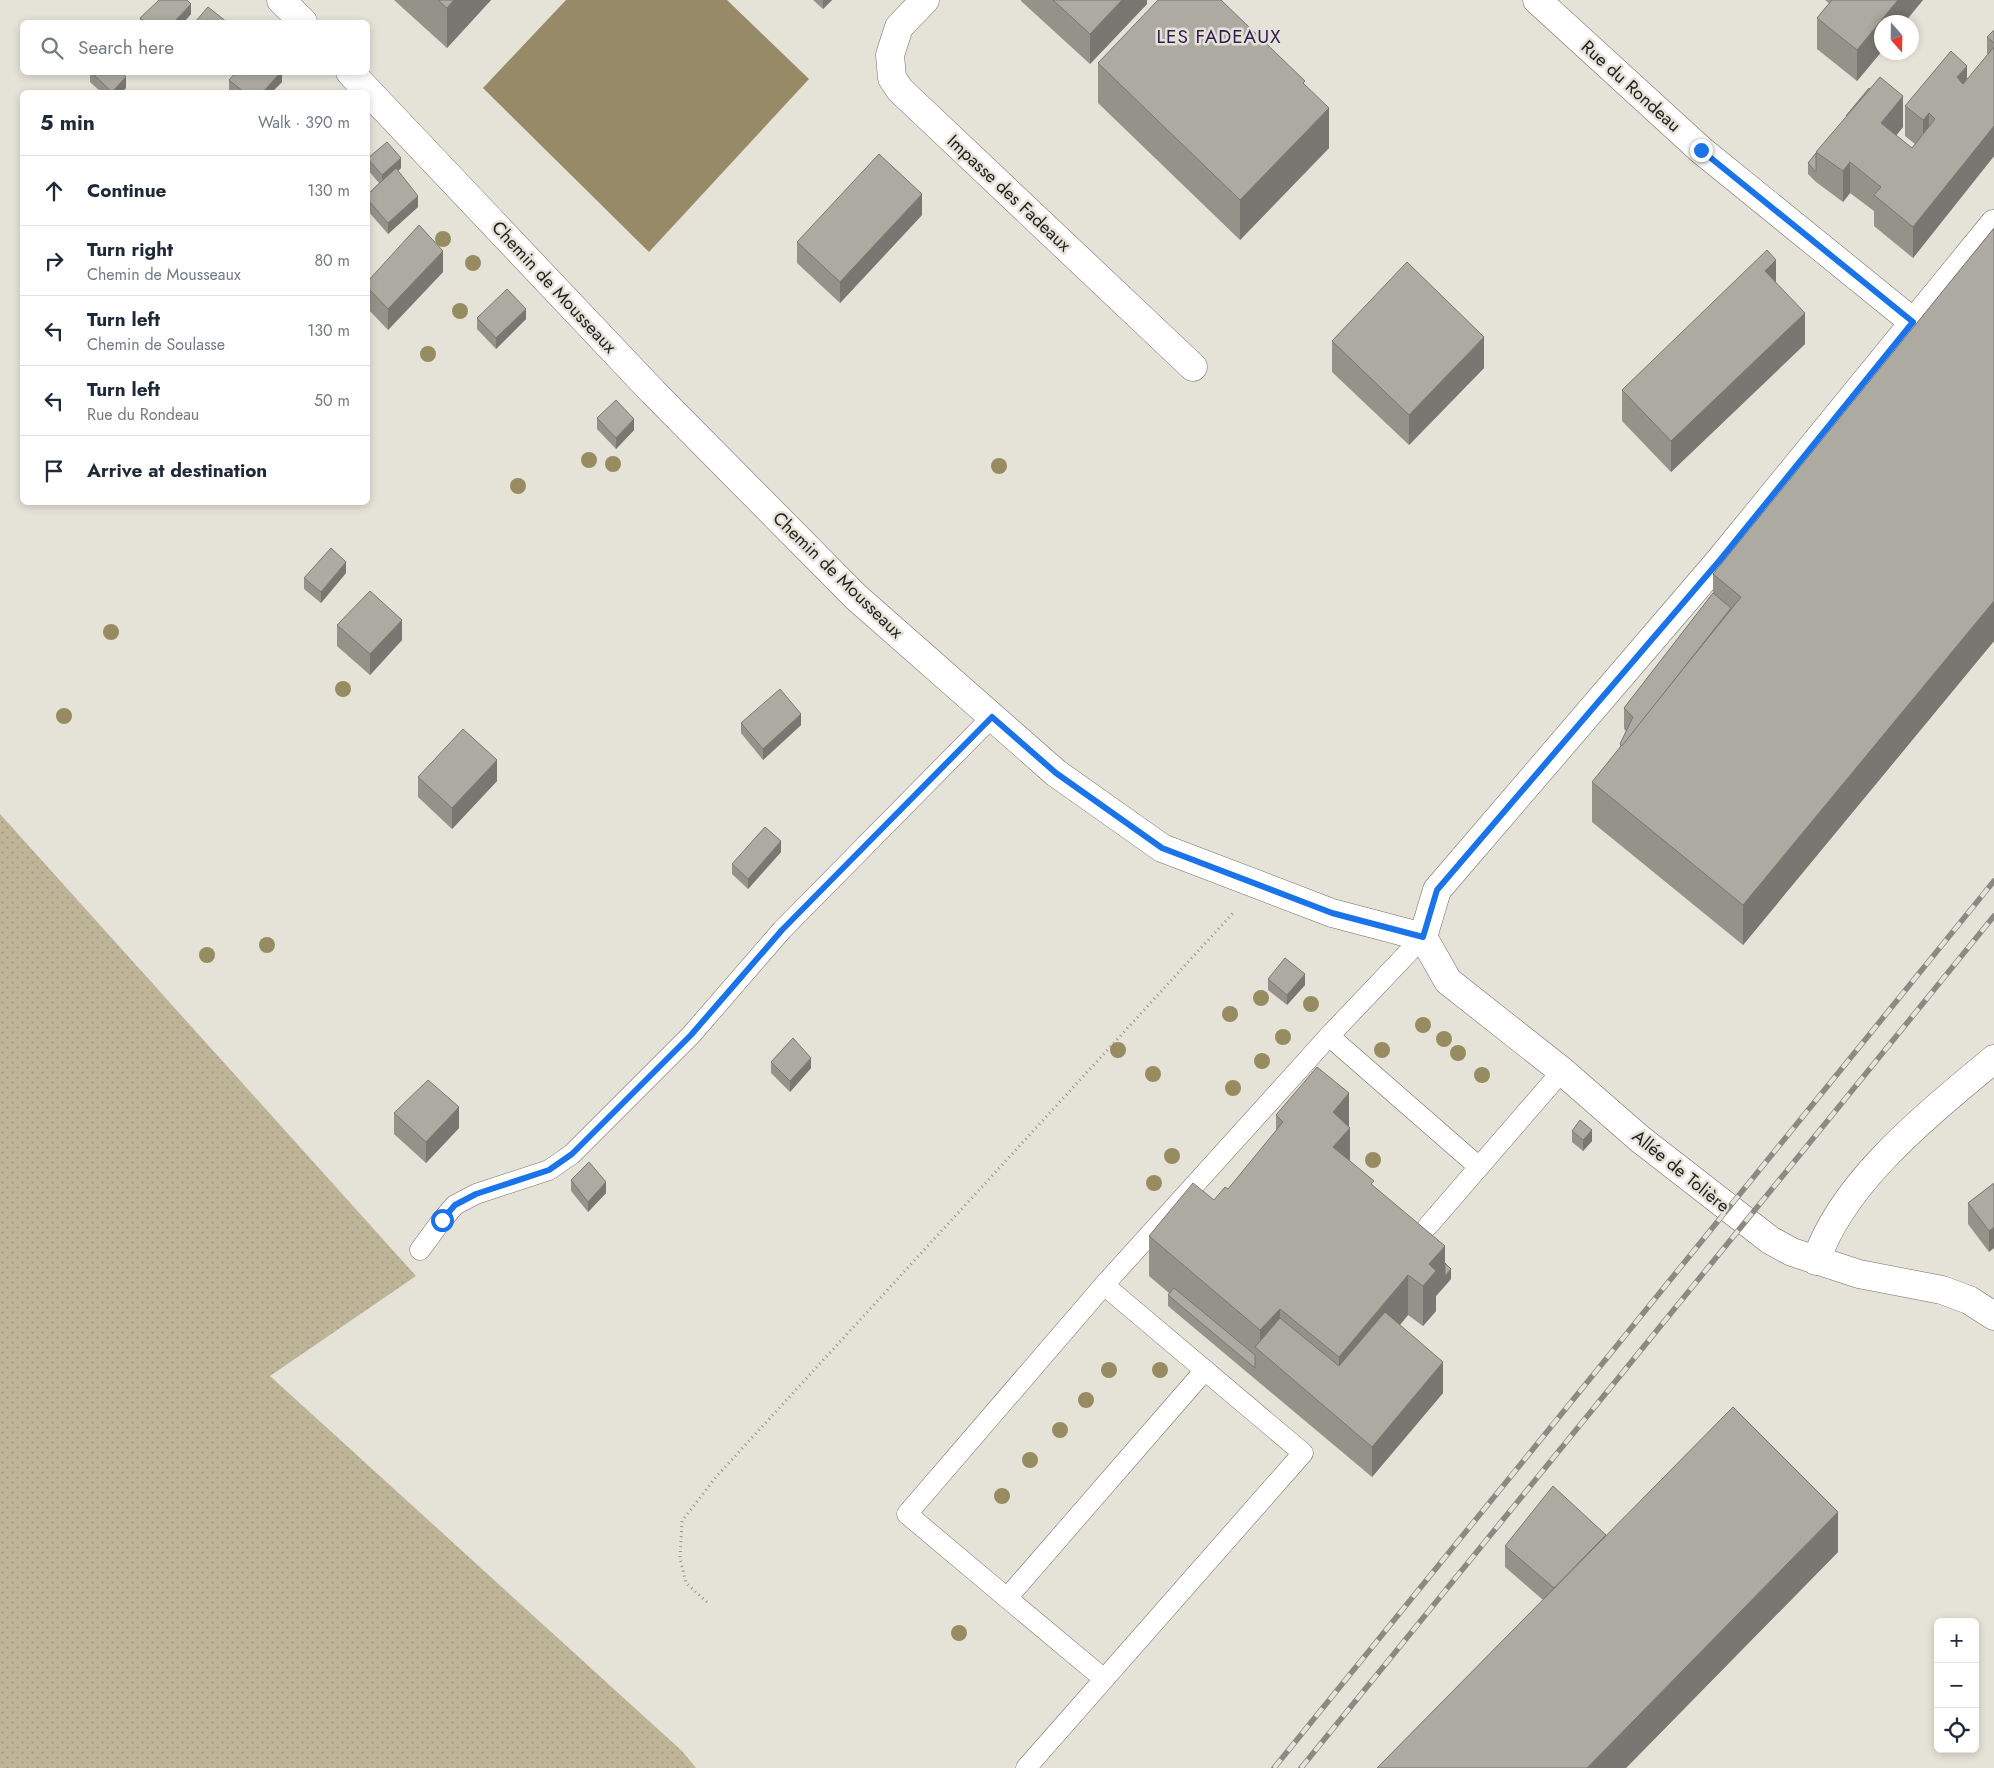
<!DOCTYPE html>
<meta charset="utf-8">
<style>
:root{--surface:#fff;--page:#f6f6f7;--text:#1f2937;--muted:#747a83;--line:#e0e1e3}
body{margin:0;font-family:Jost,sans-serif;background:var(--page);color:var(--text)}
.controls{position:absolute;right:15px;bottom:15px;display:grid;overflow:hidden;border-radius:8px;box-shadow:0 2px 8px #0003}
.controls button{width:45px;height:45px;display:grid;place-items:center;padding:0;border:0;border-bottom:1px solid var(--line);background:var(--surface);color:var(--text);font:25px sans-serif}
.compass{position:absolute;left:1874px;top:15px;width:45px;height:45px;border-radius:50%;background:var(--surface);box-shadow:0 2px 8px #0003;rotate:160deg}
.stop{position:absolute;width:15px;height:15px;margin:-11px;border:4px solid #1a73e8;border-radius:50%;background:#fff}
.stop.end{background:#1a73e8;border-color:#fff;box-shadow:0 1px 5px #0008}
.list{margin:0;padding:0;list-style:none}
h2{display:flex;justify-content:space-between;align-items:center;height:65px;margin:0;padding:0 20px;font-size:21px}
h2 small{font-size:16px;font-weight:400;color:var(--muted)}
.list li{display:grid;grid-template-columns:32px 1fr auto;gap:15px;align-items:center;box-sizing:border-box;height:70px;padding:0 20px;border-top:1px solid var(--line)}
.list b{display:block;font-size:19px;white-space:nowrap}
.list p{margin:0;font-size:16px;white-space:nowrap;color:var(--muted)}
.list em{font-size:16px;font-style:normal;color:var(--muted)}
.icon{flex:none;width:28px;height:28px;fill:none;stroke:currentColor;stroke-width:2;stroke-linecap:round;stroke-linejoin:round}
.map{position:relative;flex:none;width:1994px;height:1768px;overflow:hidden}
.search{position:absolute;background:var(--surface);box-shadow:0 2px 8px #0003;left:20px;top:20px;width:350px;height:55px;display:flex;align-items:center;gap:12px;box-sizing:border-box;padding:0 18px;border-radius:8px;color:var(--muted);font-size:19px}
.panel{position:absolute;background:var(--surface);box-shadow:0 2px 8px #0003;left:20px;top:90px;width:350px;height:415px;border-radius:8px}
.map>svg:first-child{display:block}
</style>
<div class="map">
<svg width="1994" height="1768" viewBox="0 0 1994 1768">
<defs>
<pattern id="grass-dots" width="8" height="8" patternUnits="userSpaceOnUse" patternTransform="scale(1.25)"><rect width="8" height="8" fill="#beb497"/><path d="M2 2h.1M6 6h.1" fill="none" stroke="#a39a82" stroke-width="1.8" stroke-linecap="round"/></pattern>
</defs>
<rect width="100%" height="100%" fill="#e5e2d8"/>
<!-- grass -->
<polygon fill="url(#grass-dots)" points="0,814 416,1276 270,1376 682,1751 696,1768 0,1768"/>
<!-- water -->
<polygon fill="#978b67" points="566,0 727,0 809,79 649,252 483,88"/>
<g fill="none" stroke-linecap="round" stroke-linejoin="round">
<defs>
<g id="lane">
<polyline points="1423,937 1329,1036 1479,1167"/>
<polyline points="1428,1226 1562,1071"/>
<polyline points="420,1250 442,1220 455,1205 476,1194 549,1170 572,1154 691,1035 782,930 992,717"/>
<polyline points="1104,1285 907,1514 1007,1598 1205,1370"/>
<polyline points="1007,1598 1104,1679"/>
<polyline points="1026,1768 1303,1453 1104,1285 1329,1036"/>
</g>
<g id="street">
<polyline points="281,0 303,22"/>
<polyline points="925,0 899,27 890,55 892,78 900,90 1193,367"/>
<polyline points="1537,0 1701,150 1913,322"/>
<polyline points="350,72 653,392 856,597 1056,773 1162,848 1332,913 1423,937"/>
<polyline points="1423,937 1437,890 1720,560 1994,224"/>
<polyline points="1423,937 1448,981 1562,1071 1640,1139 1770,1240 1792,1252 1859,1274 1942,1290 1969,1300 1994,1316"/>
<path d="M1816 1261C1842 1181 1931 1112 1994 1059"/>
</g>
</defs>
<!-- lane casing -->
<use href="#lane" stroke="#726f67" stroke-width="21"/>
<!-- street casing -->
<use href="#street" stroke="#726f67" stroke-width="29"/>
<!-- path -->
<polyline stroke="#94918a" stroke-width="3" stroke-dasharray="1 4" stroke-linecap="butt" points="707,1602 686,1583 680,1558 682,1521 716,1477 1233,913"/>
<!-- lane -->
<use href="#lane" stroke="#fff" stroke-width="20"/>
<!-- street -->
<use href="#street" stroke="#fff" stroke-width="28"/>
<defs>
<g id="rail">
<polyline points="1274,1768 1994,881"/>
<polyline points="1301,1768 1994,916"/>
</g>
</defs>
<!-- rail casing -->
<use href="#rail" stroke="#8b8982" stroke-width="5.5"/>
<!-- rail -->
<use href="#rail" stroke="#e5e2d8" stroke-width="4" stroke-dasharray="11" stroke-linecap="butt"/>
</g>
<!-- trees -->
<g fill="#978c61">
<circle cx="443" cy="239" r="8"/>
<circle cx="473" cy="263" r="8"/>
<circle cx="460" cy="311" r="8"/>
<circle cx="428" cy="354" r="8"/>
<circle cx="589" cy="460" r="8"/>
<circle cx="613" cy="464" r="8"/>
<circle cx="999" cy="466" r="8"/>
<circle cx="518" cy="486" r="8"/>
<circle cx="111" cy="632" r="8"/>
<circle cx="343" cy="689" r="8"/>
<circle cx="64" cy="716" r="8"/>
<circle cx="267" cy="945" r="8"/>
<circle cx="207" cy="955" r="8"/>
<circle cx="1261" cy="998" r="8"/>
<circle cx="1311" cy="1004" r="8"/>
<circle cx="1230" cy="1014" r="8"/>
<circle cx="1423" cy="1025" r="8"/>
<circle cx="1283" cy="1037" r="8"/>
<circle cx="1444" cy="1039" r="8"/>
<circle cx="1118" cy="1050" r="8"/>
<circle cx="1382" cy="1050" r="8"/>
<circle cx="1458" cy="1053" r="8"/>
<circle cx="1262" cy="1061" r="8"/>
<circle cx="1153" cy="1074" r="8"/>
<circle cx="1482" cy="1075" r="8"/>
<circle cx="1233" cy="1088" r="8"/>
<circle cx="1172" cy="1156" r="8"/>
<circle cx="1373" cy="1160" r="8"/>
<circle cx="1154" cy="1183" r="8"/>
<circle cx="1109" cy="1370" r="8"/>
<circle cx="1160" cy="1370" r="8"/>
<circle cx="1086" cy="1400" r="8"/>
<circle cx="1060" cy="1430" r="8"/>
<circle cx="1030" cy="1460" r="8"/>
<circle cx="1002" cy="1496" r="8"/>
<circle cx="959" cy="1633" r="8"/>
</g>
<!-- wall -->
<g fill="#95928a">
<polygon points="394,0 491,0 447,48"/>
<polygon points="813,0 832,0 823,9"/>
<polygon points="1021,0 1147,0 1147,4 1090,64 1021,1"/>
<polygon points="1825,0 1923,0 1882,22 1882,51 1857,81 1817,49 1817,18 1829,3"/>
<polygon points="191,14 184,22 140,22 140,18"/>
<polygon points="1994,30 1994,156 1913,258 1874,226 1874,211 1850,193 1843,202 1816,182 1808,174 1808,163 1816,153 1816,152 1903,127 1896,135 1912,148 1915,144 1905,136 1905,106 1967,80 1987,55 1987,37"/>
<polygon points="1098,63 1305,85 1329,148 1240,240 1098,103"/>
<polygon points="90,72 121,72 126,88 122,92 101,92 90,82"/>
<polygon points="282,72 282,82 272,92 232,92 229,90 229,80"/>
<polygon points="368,158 401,168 398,171 418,207 388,234 368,211 368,194 379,183 368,170"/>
<polygon points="922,215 840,303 797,263 797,242"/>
<polygon points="1994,228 1994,641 1743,945 1592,822 1592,782 1620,748 1620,744 1626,731 1624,729 1624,708 1713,593 1713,574"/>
<polygon points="443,272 388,330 368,309 368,281"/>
<polygon points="1776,283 1805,344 1671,472 1622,421 1622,390"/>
<polygon points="477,318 526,319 496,349 477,329"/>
<polygon points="1332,341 1484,368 1409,445 1332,372"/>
<polygon points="597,418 634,430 616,449 597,429"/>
<polygon points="346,573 321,603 304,589 304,578"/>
<polygon points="337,625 402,640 370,675 337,646"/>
<polygon points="741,723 801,725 763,760 741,733"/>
<polygon points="418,777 497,781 452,829 418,797"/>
<polygon points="781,852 748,889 732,874 732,864"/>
<polygon points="1268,979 1305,985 1287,1005 1268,990"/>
<polygon points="771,1062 811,1068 790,1092 771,1073"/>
<polygon points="394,1113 459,1128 426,1163 394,1134"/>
<polygon points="1276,1115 1349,1127 1350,1161 1445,1263 1451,1279 1436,1296 1436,1311 1423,1326 1408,1315 1400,1325 1443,1393 1372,1477 1168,1306 1168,1295 1169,1293 1149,1276 1149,1236 1214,1200 1228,1189 1276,1132"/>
<polygon points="1572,1131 1592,1141 1583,1151 1572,1142"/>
<polygon points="571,1180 606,1193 588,1212 571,1191"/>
<polygon points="1994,1183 1989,1252 1968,1224 1968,1203"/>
<polygon points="1606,1535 1838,1552 1626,1768 1377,1768 1543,1600 1505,1567 1505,1546"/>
</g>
<!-- shaded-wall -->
<g fill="#797771">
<polygon points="454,0 491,0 447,48 447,8"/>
<polygon points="823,0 832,0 823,9"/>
<polygon points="1122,0 1147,0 1147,4 1090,64 1090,34"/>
<polygon points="1898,0 1923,0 1905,22 1882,22 1882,51 1857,81 1857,50"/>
<polygon points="191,4 191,14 184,22 174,22"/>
<polygon points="1967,66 1967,96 1957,77"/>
<polygon points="281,72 282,72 282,82 272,92 263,92"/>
<polygon points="126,77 126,88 122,92 112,92"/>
<polygon points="1903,96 1903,127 1881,154 1881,123"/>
<polygon points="1329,108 1329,148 1240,240 1240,200"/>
<polygon points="1929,113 1929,144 1923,151 1923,120"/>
<polygon points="1994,126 1994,156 1913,258 1913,227"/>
<polygon points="401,158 401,168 382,185 382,175"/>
<polygon points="1850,162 1850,193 1843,202 1843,171"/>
<polygon points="922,194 922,215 840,303 840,282"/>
<polygon points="418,196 418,207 388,234 388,223"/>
<polygon points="443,251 443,272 388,330 388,309"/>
<polygon points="1776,260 1776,291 1765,271"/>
<polygon points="526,309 526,319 496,349 496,338"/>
<polygon points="1805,313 1805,344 1671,472 1671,441"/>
<polygon points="1484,337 1484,368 1409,445 1409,415"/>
<polygon points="634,419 634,430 616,449 616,438"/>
<polygon points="346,562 346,573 321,603 321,592"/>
<polygon points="1994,601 1994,641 1743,945 1743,905"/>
<polygon points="402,620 402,640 370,675 370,654"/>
<polygon points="801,714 801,725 763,760 763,749"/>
<polygon points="497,760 497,781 452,829 452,808"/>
<polygon points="781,841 781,852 748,889 748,879"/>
<polygon points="1305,974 1305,985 1287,1005 1287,995"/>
<polygon points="811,1058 811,1068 790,1092 790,1081"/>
<polygon points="1349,1093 1349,1130 1350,1128 1350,1168 1333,1187 1333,1112"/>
<polygon points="459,1107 459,1128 426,1163 426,1142"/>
<polygon points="1592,1130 1592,1141 1583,1151 1583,1140"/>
<polygon points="606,1182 606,1193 588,1212 588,1202"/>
<polygon points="1994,1227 1994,1248 1989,1252 1989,1231"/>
<polygon points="1445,1246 1445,1276 1451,1269 1451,1279 1436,1296 1436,1311 1423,1326 1423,1286 1429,1264"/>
<polygon points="1408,1275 1408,1315 1339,1397 1339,1357"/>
<polygon points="1280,1309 1280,1349 1260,1352 1260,1330"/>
<polygon points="1443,1362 1443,1393 1372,1477 1372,1447"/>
<polygon points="1838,1512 1838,1552 1626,1768 1587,1768"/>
</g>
<!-- building -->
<g fill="#adaaa1" stroke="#797771">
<polygon points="159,0 187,0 191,4 174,22 145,22 140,18"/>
<polygon points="438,0 454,0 447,8"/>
<polygon points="1053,0 1122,0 1090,34"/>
<polygon points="1158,0 1221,0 1305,81 1303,83 1329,108 1240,200 1098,63"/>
<polygon points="1832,0 1898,0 1857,50 1817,18"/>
<polygon points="208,7 227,22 195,22"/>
<polygon points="1994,30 1994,43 1987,37"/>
<polygon points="1994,47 1994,126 1913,227 1874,195 1881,187 1850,162 1843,171 1816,152 1880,77 1903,96 1881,123 1912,148 1935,119 1929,113 1923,120 1905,106 1951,51 1967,66 1957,77 1963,84"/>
<polygon points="91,72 121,72 126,77 112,92"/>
<polygon points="236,72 281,72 263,92 244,92 229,80"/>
<polygon points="1869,88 1870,89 1846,116"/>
<polygon points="387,142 401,158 382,175 368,159 368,158"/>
<polygon points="1816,153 1816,172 1808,163"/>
<polygon points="879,154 922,194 840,282 797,242"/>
<polygon points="396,168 418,196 388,223 368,200 368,194"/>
<polygon points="419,225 443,251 388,309 368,288 368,281"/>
<polygon points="1994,228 1994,601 1743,905 1592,782 1741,597 1713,574"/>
<polygon points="1767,250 1776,260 1765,271 1805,313 1671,441 1622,390"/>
<polygon points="1407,262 1484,337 1409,415 1332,341"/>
<polygon points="507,289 526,309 496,338 477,318"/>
<polygon points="616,400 634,419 616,438 597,418"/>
<polygon points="331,548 346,562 321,592 304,578"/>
<polygon points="370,591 402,620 370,654 337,625"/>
<polygon points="1713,593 1731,608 1622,746 1620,744 1633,717 1624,708"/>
<polygon points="780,689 801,714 763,749 741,723"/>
<polygon points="463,729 497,760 452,808 418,777"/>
<polygon points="765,827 781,841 748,879 732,864"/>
<polygon points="1285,958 1305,974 1287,995 1268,979"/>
<polygon points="793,1038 811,1058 790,1081 771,1062"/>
<polygon points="1317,1067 1349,1093 1333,1112 1350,1128 1333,1147 1374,1181 1371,1184 1445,1246 1429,1264 1436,1271 1423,1286 1408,1275 1339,1357 1280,1309 1260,1330 1149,1236 1193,1183 1214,1200 1225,1187 1228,1189 1283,1122 1276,1115"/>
<polygon points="428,1080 459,1107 426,1142 394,1113"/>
<polygon points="1580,1120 1592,1130 1583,1140 1572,1131"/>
<polygon points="589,1162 606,1182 588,1202 571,1180"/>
<polygon points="1994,1183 1994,1227 1989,1231 1968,1203"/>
<polygon points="1445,1263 1451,1269 1445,1276"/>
<polygon points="1174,1288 1255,1355 1255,1368 1168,1295"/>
<polygon points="1385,1312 1443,1362 1372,1447 1255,1347 1280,1318 1339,1366"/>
<polygon points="1733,1407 1838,1512 1587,1768 1377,1768"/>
<polygon points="1553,1486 1606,1535 1554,1588 1505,1546"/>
</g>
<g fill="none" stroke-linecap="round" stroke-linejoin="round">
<!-- route -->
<polyline stroke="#1a73e8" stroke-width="6" points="442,1220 455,1205 476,1194 549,1170 572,1154 691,1035 782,930 992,717 1056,773 1162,848 1332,913 1423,937 1437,890 1720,560 1913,322 1701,150"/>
</g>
<g text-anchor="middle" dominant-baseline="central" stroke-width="5" stroke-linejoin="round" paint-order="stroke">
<!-- street labels -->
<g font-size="18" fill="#201f1c" stroke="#e5e2d8">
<text transform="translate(1631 86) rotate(42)">Rue du Rondeau</text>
<text transform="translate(1009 193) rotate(43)">Impasse des Fadeaux</text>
<text transform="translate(554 287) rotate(47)">Chemin de Mousseaux</text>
<text transform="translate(838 575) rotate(44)">Chemin de Mousseaux</text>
<text transform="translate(1681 1171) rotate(39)">Allée de Tolière</text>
</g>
<!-- neighbourhood labels -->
<g font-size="19" letter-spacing="1" fill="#331952" stroke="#e5e2d8">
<text x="1219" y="36">LES FADEAUX</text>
</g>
</g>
</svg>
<div class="controls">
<button>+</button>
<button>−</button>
<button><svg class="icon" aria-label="locate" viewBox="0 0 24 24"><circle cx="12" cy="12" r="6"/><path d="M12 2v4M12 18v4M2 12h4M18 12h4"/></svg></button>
</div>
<svg class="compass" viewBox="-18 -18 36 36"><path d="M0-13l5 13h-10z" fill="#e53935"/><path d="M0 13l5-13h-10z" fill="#747a83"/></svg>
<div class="stop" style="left:442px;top:1220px"></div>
<div class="stop end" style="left:1701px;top:150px"></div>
<div class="search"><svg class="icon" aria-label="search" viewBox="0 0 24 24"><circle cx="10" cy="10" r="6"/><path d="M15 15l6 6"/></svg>Search here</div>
<section class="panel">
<h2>5 min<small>Walk · 390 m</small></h2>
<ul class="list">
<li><svg class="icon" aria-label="ahead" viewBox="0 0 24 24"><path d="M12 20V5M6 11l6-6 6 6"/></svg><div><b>Continue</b></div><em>130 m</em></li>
<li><svg class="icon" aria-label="right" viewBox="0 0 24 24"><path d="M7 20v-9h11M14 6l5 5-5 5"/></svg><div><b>Turn right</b><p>Chemin de Mousseaux</p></div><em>80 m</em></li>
<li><svg class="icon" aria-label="left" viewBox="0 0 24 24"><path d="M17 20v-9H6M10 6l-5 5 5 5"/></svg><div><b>Turn left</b><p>Chemin de Soulasse</p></div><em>130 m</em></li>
<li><svg class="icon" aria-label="left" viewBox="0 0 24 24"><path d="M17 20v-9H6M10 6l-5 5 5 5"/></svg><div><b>Turn left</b><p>Rue du Rondeau</p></div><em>50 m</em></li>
<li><svg class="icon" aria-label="arrive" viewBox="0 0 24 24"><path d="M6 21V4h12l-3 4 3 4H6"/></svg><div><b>Arrive at destination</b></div></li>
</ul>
</section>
</div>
